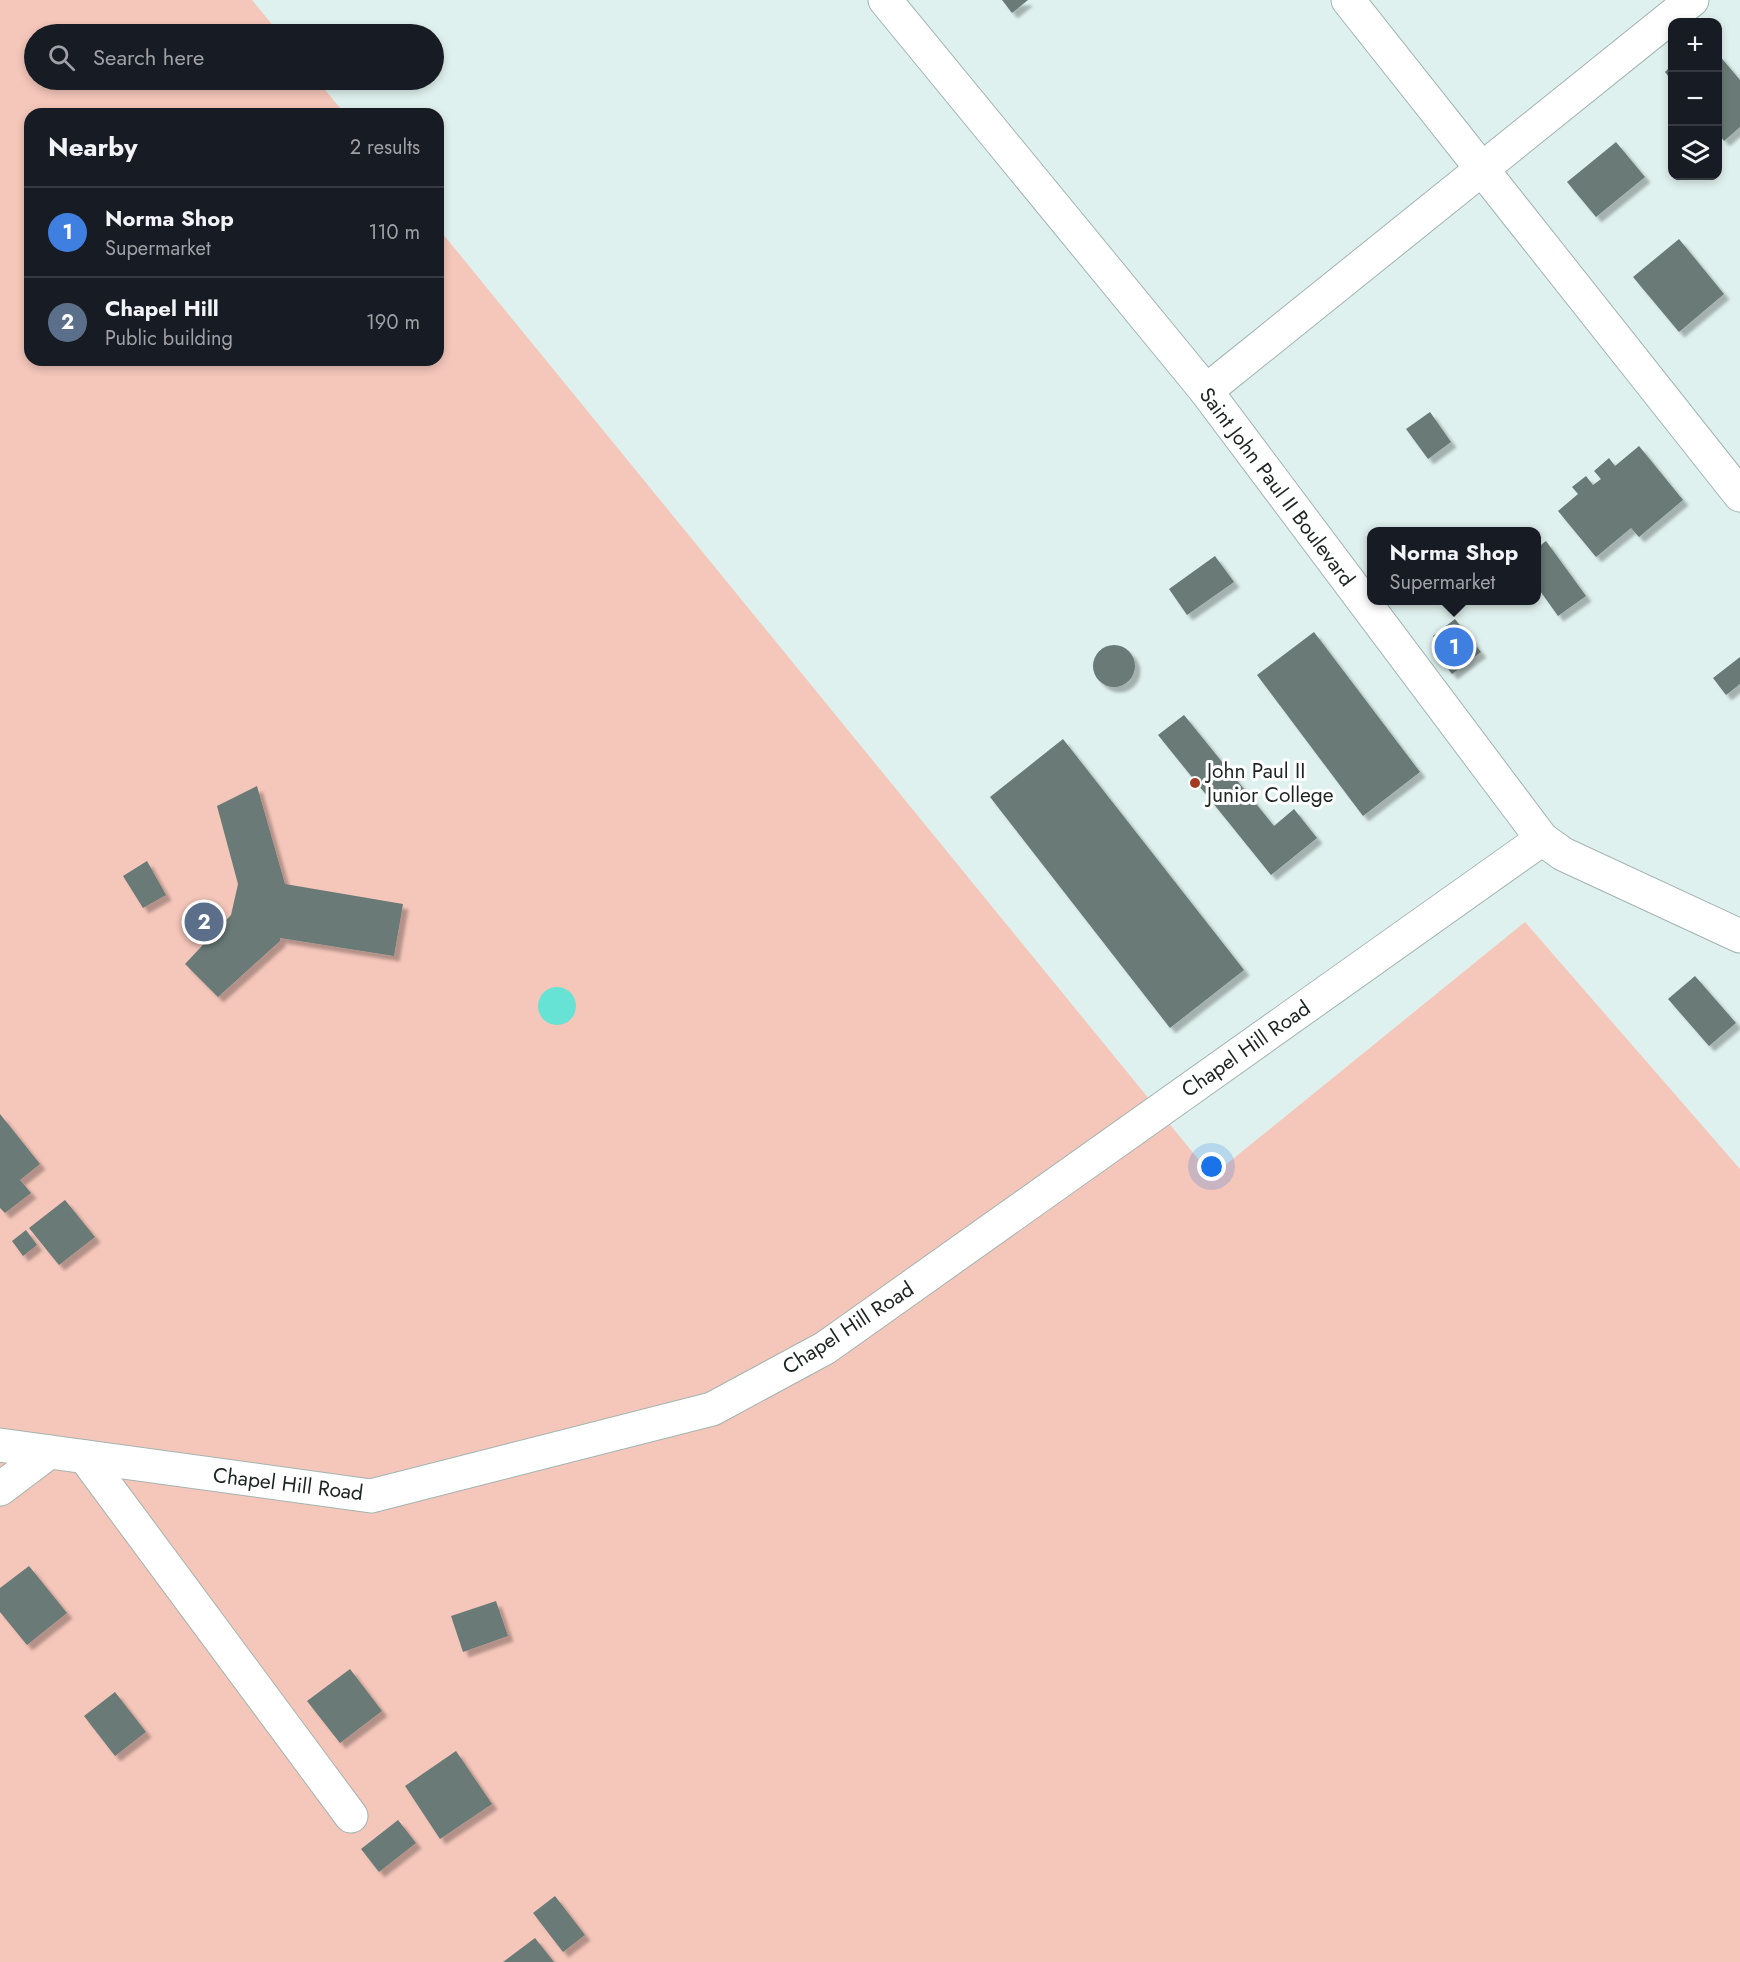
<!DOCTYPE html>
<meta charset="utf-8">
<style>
:root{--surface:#171b24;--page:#20242c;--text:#f1f3f6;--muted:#9ea1a6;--line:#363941;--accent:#ea580c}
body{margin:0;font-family:Jost,sans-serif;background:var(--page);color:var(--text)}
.controls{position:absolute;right:18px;top:18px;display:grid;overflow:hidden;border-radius:12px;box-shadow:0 3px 9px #0003}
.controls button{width:54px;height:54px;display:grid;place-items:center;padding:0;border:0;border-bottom:2px solid var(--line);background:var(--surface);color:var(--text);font:30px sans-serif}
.you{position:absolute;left:1212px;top:1167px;width:21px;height:21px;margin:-15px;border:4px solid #fff;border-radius:50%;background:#1a73e8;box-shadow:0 0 0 9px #1a73e833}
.badge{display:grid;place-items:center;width:39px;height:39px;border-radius:50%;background:var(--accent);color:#fff;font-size:20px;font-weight:700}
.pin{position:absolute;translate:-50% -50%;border:3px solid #fff;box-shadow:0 2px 6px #0006}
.popup{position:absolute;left:1367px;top:527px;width:174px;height:78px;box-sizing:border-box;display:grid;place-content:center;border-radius:12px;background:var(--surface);filter:drop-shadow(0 2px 4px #0005);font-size:20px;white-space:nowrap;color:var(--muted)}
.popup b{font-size:22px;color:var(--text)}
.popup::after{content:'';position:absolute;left:50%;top:100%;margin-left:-12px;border:12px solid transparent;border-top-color:var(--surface)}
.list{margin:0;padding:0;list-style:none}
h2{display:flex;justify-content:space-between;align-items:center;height:78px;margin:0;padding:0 24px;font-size:26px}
h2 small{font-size:20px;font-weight:400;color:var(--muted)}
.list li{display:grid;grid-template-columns:39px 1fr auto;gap:18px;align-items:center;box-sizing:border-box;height:90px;padding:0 24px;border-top:2px solid var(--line)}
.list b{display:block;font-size:22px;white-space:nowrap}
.list p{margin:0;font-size:20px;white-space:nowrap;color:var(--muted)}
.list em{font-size:20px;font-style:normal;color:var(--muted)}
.icon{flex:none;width:33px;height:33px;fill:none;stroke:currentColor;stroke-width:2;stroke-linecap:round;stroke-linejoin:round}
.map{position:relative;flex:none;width:1740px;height:1962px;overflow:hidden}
.search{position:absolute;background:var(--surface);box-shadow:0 3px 9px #0003;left:24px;top:24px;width:420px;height:66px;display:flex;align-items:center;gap:15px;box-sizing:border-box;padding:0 21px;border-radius:33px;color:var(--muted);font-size:22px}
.panel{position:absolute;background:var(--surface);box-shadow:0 3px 9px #0003;left:24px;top:108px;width:420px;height:258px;border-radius:18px}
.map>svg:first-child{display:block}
</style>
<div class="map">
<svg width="1740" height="1962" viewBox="0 0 1740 1962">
<defs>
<filter id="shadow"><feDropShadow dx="5.5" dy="5.5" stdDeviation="1.5" flood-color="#0004"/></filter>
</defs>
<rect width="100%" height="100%" fill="#dff1ee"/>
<!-- green -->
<polygon fill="#f5c6ba" points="0,0 252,0 280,34 34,34 34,80 317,80 345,114 30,114 30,360 438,360 438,228 1212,1176 1525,922 1740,1169 1740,1962 0,1962"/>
<!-- water -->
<circle fill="#67e3d5" cx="557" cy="1006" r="19"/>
<!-- building -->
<g fill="#697a77" filter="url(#shadow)">
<polygon points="1002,0 1028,0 1012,13"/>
<polygon points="1718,54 1740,80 1740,127 1724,141 1718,133"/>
<polygon points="1672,65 1672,81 1665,72"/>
<polygon points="1616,142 1645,177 1596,217 1567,182"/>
<polygon points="1679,239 1724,294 1679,332 1633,277"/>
<polygon points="1430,412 1451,442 1428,459 1406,429"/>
<polygon points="1639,446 1683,500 1639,537 1631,528 1596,557 1558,511 1578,494 1572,487 1586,476 1593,485 1601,479 1594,471 1609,458 1615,466"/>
<polygon points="1546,541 1586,596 1558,616 1538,588 1537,589 1537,548"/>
<polygon points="1215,556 1234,582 1187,615 1169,589"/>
<polygon points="1455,619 1481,652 1452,674 1442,661 1449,656 1433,636"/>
<polygon points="1314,632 1420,772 1363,816 1257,675"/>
<circle cx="1114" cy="666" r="21"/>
<polygon points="1740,657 1740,684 1726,695 1713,678"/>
<polygon points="1184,715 1274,826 1294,809 1317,838 1271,875 1158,735"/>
<polygon points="1063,739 1244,970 1170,1028 990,797"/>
<polygon points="257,786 285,884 403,904 394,956 280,938 280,941 218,997 185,964 231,915 238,884 217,806"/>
<polygon points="147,861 166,895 143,908 123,876"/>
<polygon points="1695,976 1736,1023 1709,1046 1668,999"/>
<polygon points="0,1114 40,1164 20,1180 31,1193 5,1213 0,1208"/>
<polygon points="65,1200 95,1237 59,1265 29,1228"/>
<polygon points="26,1230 37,1245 23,1256 12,1241"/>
<polygon points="29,1566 67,1613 27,1645 0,1612 0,1588"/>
<polygon points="496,1601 508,1636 463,1652 451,1616"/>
<polygon points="350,1669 382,1711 340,1743 307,1701"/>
<polygon points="115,1692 146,1732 115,1756 84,1716"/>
<polygon points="456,1751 492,1804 440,1839 405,1786"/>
<polygon points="398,1820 416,1843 379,1872 361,1849"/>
<polygon points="555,1896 585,1935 563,1952 533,1913"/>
<polygon points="535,1938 554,1962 503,1962"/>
</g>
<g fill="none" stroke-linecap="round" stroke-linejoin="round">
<defs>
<g id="minor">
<polyline points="885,0 1206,391 1542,839 1563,854 1740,936"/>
<polyline points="1348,0 1740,495"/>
<polyline points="1206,391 1692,0"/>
<polyline points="0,1445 371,1496 712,1409 825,1348 1542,839"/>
<polyline points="85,1457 351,1816"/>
<polyline points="0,1489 49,1452"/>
</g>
</defs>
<!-- minor casing -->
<use href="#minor" stroke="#a2b4b1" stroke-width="35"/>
<!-- minor -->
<use href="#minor" stroke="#fff" stroke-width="33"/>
</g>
<!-- markers -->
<circle fill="#a43b21" stroke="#fff" stroke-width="2" cx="1195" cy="783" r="6"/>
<g text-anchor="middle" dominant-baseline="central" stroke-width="6" stroke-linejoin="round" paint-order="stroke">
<!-- street labels -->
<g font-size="21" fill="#1d2423" stroke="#fff">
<text transform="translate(1277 487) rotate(53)">Saint John Paul II Boulevard</text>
<text transform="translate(1246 1049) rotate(-35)">Chapel Hill Road</text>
<text transform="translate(848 1328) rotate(-33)">Chapel Hill Road</text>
<text transform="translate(288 1484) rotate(7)">Chapel Hill Road</text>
</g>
<!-- poi labels -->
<g font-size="21" fill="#1d2423" stroke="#fff" text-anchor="start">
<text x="1207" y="771">John Paul II<tspan x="1207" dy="24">Junior College</tspan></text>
</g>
</g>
</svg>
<div class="controls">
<button>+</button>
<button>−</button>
<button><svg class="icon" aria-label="layers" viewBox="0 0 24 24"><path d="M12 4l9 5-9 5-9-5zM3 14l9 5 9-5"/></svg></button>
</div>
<div class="you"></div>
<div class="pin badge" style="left:1454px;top:647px;background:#3f7fe0">1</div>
<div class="popup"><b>Norma Shop</b>Supermarket</div>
<div class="pin badge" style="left:204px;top:922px;background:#5c6f8a">2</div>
<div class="search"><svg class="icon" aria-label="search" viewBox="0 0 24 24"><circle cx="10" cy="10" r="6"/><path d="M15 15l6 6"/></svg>Search here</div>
<section class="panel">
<h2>Nearby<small>2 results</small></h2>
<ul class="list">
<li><span class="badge" style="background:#3f7fe0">1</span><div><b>Norma Shop</b><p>Supermarket</p></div><em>110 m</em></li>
<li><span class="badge" style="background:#5c6f8a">2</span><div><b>Chapel Hill</b><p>Public building</p></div><em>190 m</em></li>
</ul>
</section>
</div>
